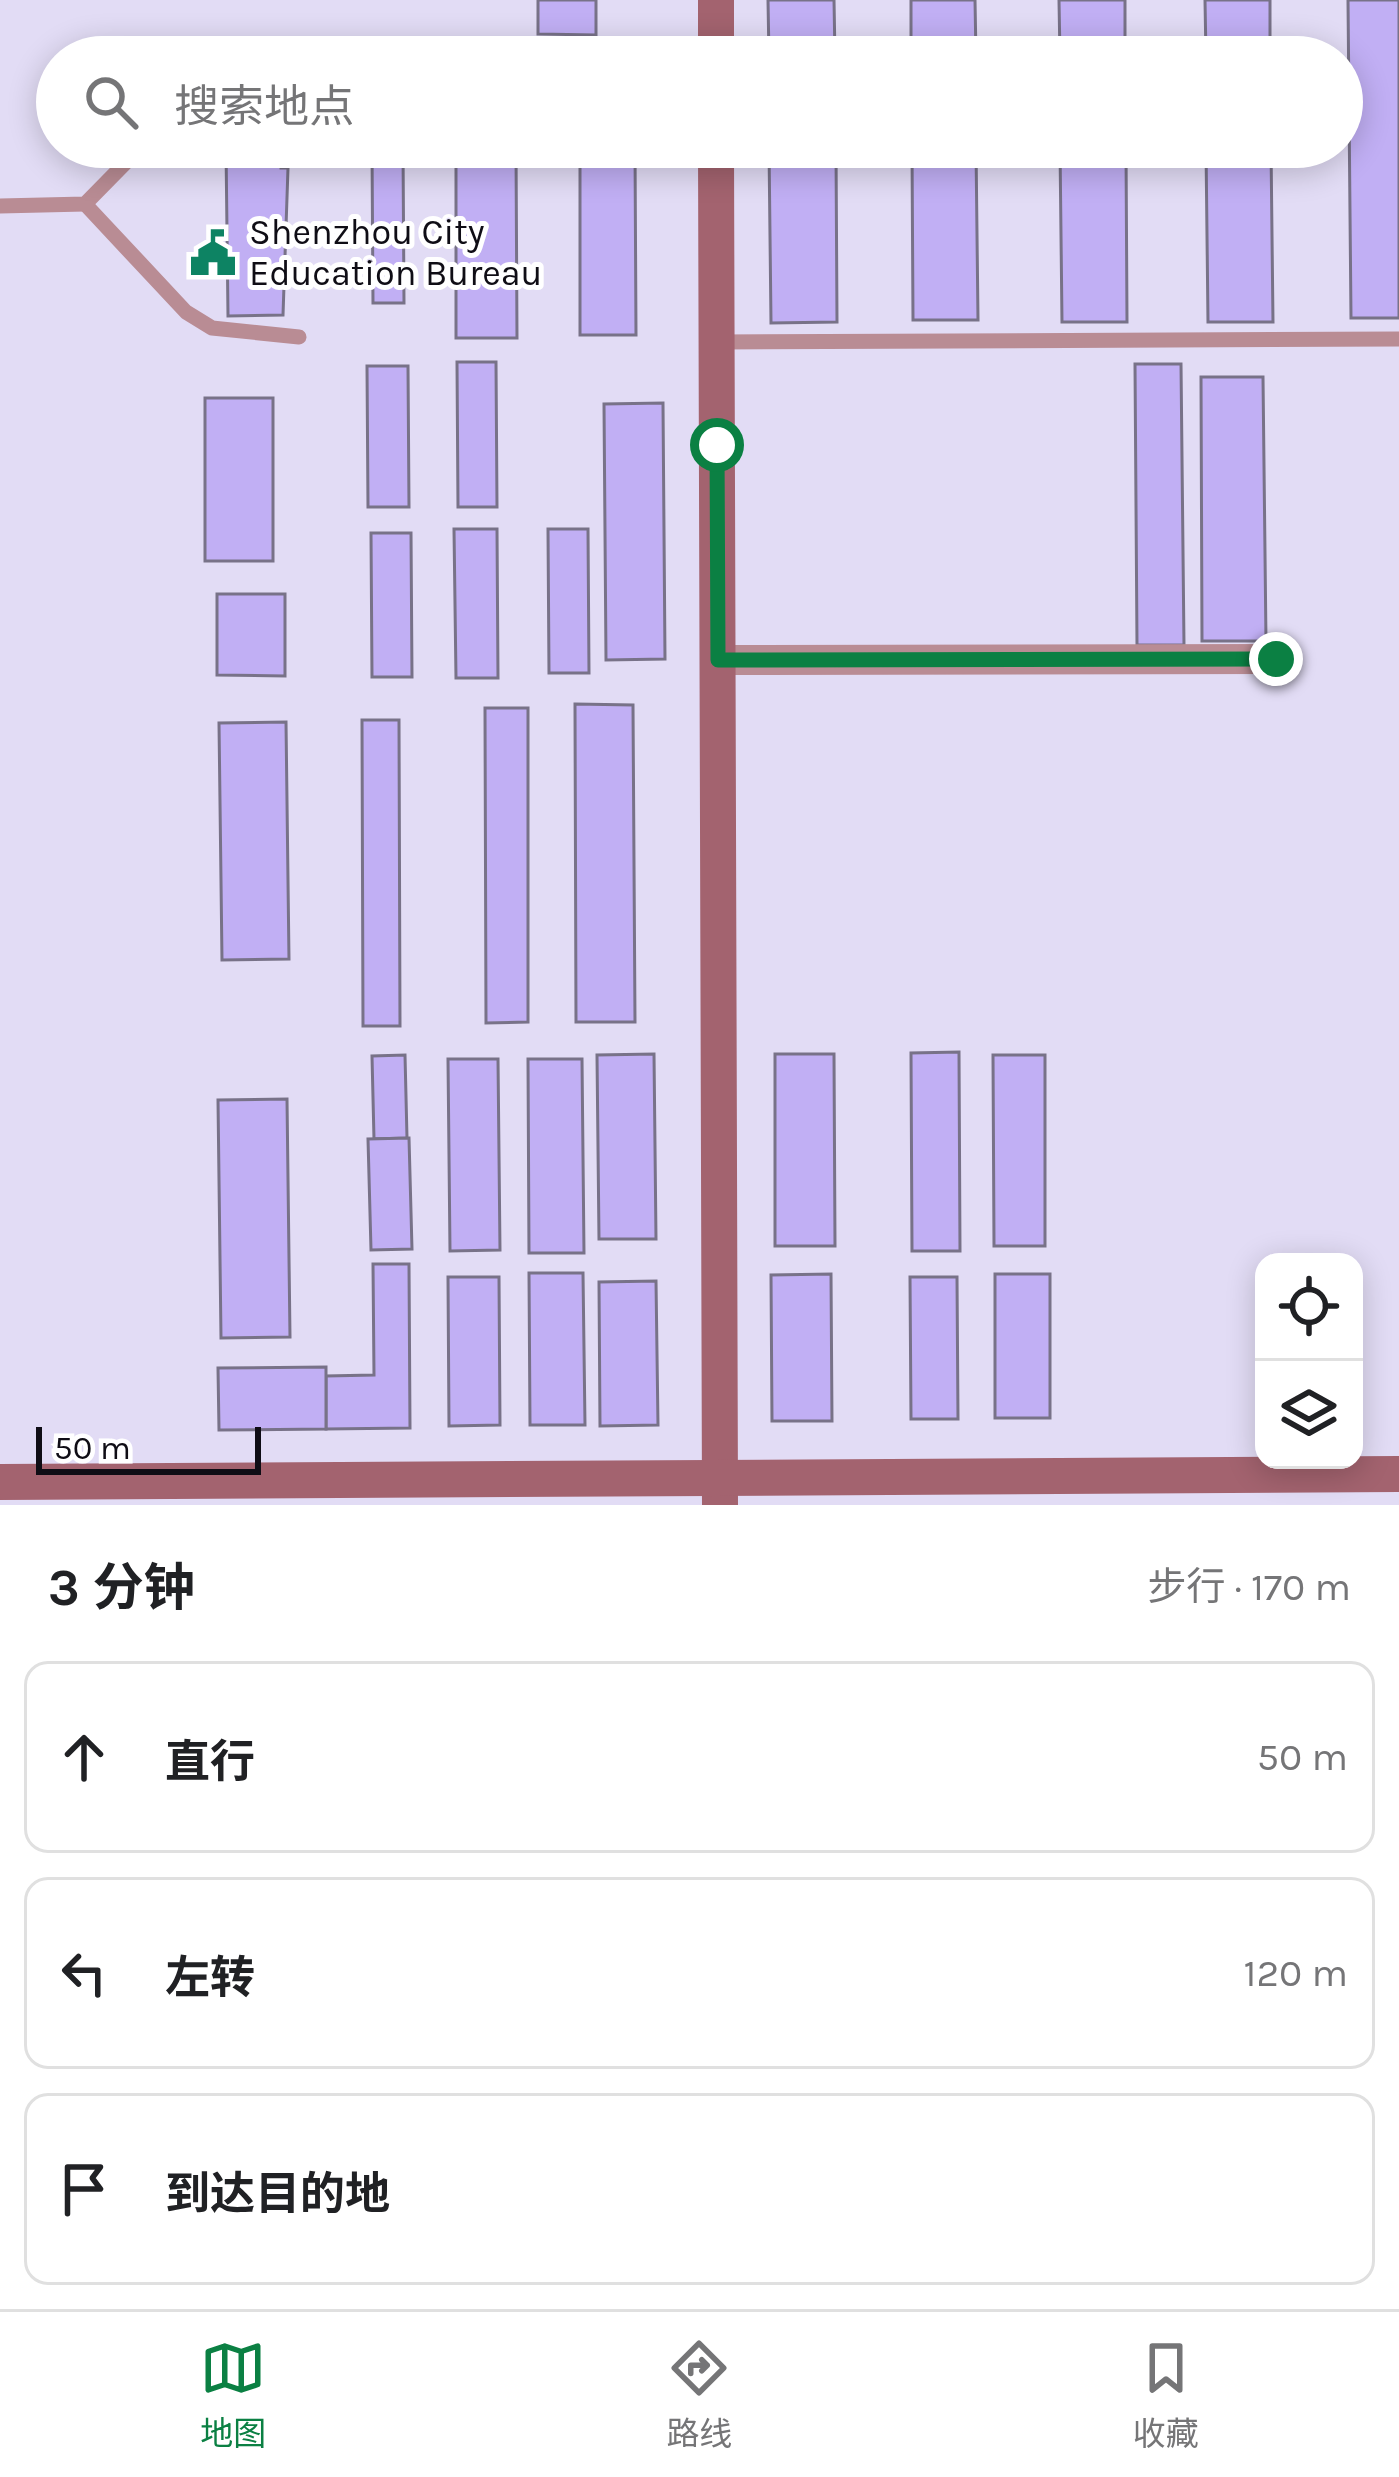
<!DOCTYPE html>
<html lang="zh">
<meta charset="utf-8">
<style>
:root{--surface:#fff;--page:#f2f2f2;--text:#202124;--muted:#757577;--line:#e0e0e0;--accent:#0b8043}
body{margin:0;font-family:Karla,"Noto Sans SC",sans-serif;background:var(--page);color:var(--text)}
.controls{position:absolute;right:36px;bottom:36px;display:grid;overflow:hidden;border-radius:24px;box-shadow:0 6px 30px #0003}
.controls button{width:108px;height:108px;display:grid;place-items:center;padding:0;border:0;border-bottom:3px solid var(--line);background:var(--surface);color:var(--text);font:60px sans-serif}
.scale{position:absolute;left:36px;bottom:30px;width:225px;box-sizing:border-box;padding-left:12px;border:6px solid #0f0d15;border-top:0;font-size:33px;line-height:42px;white-space:nowrap;color:#0f0d15;-webkit-text-stroke:9px #fff;paint-order:stroke}
.stop{position:absolute;width:36px;height:36px;margin:-27px;border:9px solid #0b8043;border-radius:50%;background:#fff}
.stop.end{background:#0b8043;border-color:#fff;box-shadow:0 3px 12px #0008}
.list{margin:0;padding:0;list-style:none}
h2{display:flex;justify-content:space-between;align-items:center;height:156px;margin:0;padding:0 48px;font-size:51px}
h2 small{font-size:39px;font-weight:400;color:var(--muted)}
.list li{display:grid;grid-template-columns:78px 1fr auto;gap:36px;align-items:center;box-sizing:border-box;height:192px;margin:0 24px 24px;padding:0 24px;border:3px solid var(--line);border-radius:24px}
.list b{display:block;font-size:45px;white-space:nowrap}
.list em{font-size:39px;font-style:normal;color:var(--muted)}
.icon{flex:none;width:66px;height:66px;fill:none;stroke:currentColor;stroke-width:2;stroke-linecap:round;stroke-linejoin:round}
.map{position:relative;flex:none;width:1399px;height:1505px;overflow:hidden}
.search{position:absolute;background:var(--surface);box-shadow:0 6px 30px #0003;left:36px;right:36px;top:36px;height:132px;display:flex;align-items:center;gap:30px;box-sizing:border-box;padding:0 42px;border-radius:66px;color:var(--muted);font-size:45px}
.sheet{height:804px;background:var(--surface)}
nav{display:flex;justify-content:space-around;align-items:center;box-sizing:border-box;height:168px;border-top:3px solid var(--line);background:var(--surface);font-size:33px;color:var(--muted)}
nav a{display:grid;justify-items:center;gap:6px}
nav .on{color:var(--accent)}
.map>svg:first-child{display:block}
</style>
<div class="map">
<svg width="1399" height="1505" viewBox="0 0 1399 1505">
<rect width="100%" height="100%" fill="#e2dcf5"/>
<!-- building -->
<g fill="#c1aff4" stroke="#787288" stroke-width="3">
<polygon points="538,0 596,0 596,35 538,34"/>
<polygon points="768,0 834,0 835,57 769,57"/>
<polygon points="911,0 975,0 976,57 911,57"/>
<polygon points="1059,0 1125,0 1125,57 1060,57"/>
<polygon points="1205,0 1270,0 1270,57 1206,57"/>
<polygon points="1348,0 1399,0 1399,318 1351,318"/>
<rect x="319" y="49" width="84" height="8"/>
<polygon points="226,147 280,147 281,168 288,168 283,315 228,316"/>
<polygon points="372,147 403,147 404,303 373,303"/>
<polygon points="456,147 516,147 517,338 456,338"/>
<polygon points="580,147 635,147 636,335 580,335"/>
<polygon points="769,147 836,147 837,322 771,323"/>
<polygon points="912,147 976,147 978,320 913,320"/>
<polygon points="1060,147 1126,147 1127,322 1062,322"/>
<polygon points="1206,147 1271,147 1273,322 1208,322"/>
<polygon points="457,362 496,362 497,507 458,507"/>
<polygon points="1135,364 1181,364 1184,645 1137,645"/>
<polygon points="367,366 408,366 409,507 368,507"/>
<polygon points="1201,377 1263,377 1266,641 1202,641"/>
<rect x="205" y="398" width="68" height="163"/>
<polygon points="663,403 665,659 606,660 604,404"/>
<polygon points="454,529 497,529 498,678 456,678"/>
<polygon points="548,529 588,529 589,673 549,673"/>
<polygon points="371,533 411,533 412,677 372,677"/>
<polygon points="217,594 285,594 285,676 217,675"/>
<polygon points="575,704 633,705 635,1022 576,1022"/>
<polygon points="485,708 528,708 528,1022 486,1023"/>
<polygon points="362,720 399,720 400,1026 363,1026"/>
<polygon points="286,722 289,959 222,960 219,723"/>
<polygon points="959,1052 960,1251 912,1251 911,1053"/>
<polygon points="654,1054 656,1239 599,1239 597,1055"/>
<polygon points="775,1054 834,1054 835,1246 775,1246"/>
<polygon points="405,1055 407,1138 374,1139 372,1056"/>
<polygon points="993,1055 1045,1055 1045,1246 994,1246"/>
<polygon points="448,1059 498,1059 500,1250 450,1251"/>
<polygon points="528,1059 582,1059 584,1253 529,1253"/>
<polygon points="287,1099 290,1337 221,1338 218,1100"/>
<polygon points="409,1138 412,1249 371,1250 368,1139"/>
<polygon points="373,1264 409,1264 410,1428 326,1429 326,1376 374,1375"/>
<polygon points="529,1273 583,1273 585,1425 530,1425"/>
<polygon points="831,1274 832,1421 772,1421 771,1275"/>
<rect x="995" y="1274" width="55" height="144"/>
<polygon points="448,1277 499,1277 500,1425 449,1426"/>
<polygon points="910,1277 957,1277 958,1419 911,1419"/>
<polygon points="656,1281 658,1425 600,1426 599,1282"/>
<polygon points="326,1367 326,1429 219,1430 218,1368"/>
</g>
<g fill="none" stroke-linecap="round" stroke-linejoin="round">
<!-- lane -->
<g stroke="#b98c94" stroke-width="15">
<polyline points="85,204 186,312 212,328 299,337"/>
<polyline points="0,206 85,204 141,147"/>
<polyline points="718,342 1399,339"/>
</g>
<!-- street -->
<polyline stroke="#b98c94" stroke-width="30" points="718,660 1276,659"/>
<!-- secondary -->
<g stroke="#a3636f" stroke-width="36">
<polyline points="716,0 716,57"/>
<polyline points="716,147 720,1505"/>
<polyline points="0,1482 1399,1474"/>
</g>
</g>
<g fill="none" stroke-linecap="round" stroke-linejoin="round">
<!-- route -->
<polyline stroke="#0b8043" stroke-width="15" points="717,445 718,660 1276,659"/>
</g>
<!-- icons -->
<defs>
<symbol id="civic-bare" viewBox="-9 -9 18 18"><path d="M-.6-6.5H3V-4.5H.6V-3L4-1V1h2V6H-6V1h2V-1L-.6-3ZM-1.2 2.5V6h2.4V2.5Z" fill="#0d8363" stroke="#fff" stroke-width="2.5" paint-order="stroke"/></symbol>
</defs>
<g fill-rule="evenodd">
<use href="#civic-bare" x="180" y="220" width="66" height="66"/>
</g>
<g text-anchor="middle" dominant-baseline="central" stroke-width="10" stroke-linejoin="round" paint-order="stroke">
<!-- poi labels -->
<g font-size="36" fill="#0f0d15" stroke="#fff" text-anchor="start">
<text x="249" y="232">Shenzhou City<tspan x="249" dy="41">Education Bureau</tspan></text>
</g>
</g>
</svg>
<div class="controls">
<button><svg class="icon" aria-label="locate" viewBox="0 0 24 24"><circle cx="12" cy="12" r="6"/><path d="M12 2v4M12 18v4M2 12h4M18 12h4"/></svg></button>
<button><svg class="icon" aria-label="layers" viewBox="0 0 24 24"><path d="M12 4l9 5-9 5-9-5zM3 14l9 5 9-5"/></svg></button>
</div>
<div class="scale">50 m</div>
<div class="stop" style="left:717px;top:445px"></div>
<div class="stop end" style="left:1276px;top:659px"></div>
<div class="search"><svg class="icon" aria-label="search" viewBox="0 0 24 24"><circle cx="10" cy="10" r="6"/><path d="M15 15l6 6"/></svg>搜索地点</div>
</div>
<section class="sheet">
<h2>3 分钟<small>步行 · 170 m</small></h2>
<ul class="list">
<li><svg class="icon" aria-label="ahead" viewBox="0 0 24 24"><path d="M12 20V5M6 11l6-6 6 6"/></svg><div><b>直行</b></div><em>50 m</em></li>
<li><svg class="icon" aria-label="left" viewBox="0 0 24 24"><path d="M17 20v-9H6M10 6l-5 5 5 5"/></svg><div><b>左转</b></div><em>120 m</em></li>
<li><svg class="icon" aria-label="arrive" viewBox="0 0 24 24"><path d="M6 21V4h12l-3 4 3 4H6"/></svg><div><b>到达目的地</b></div></li>
</ul>
</section>
<nav>
<a class="on"><svg class="icon" aria-label="map" viewBox="0 0 24 24"><path d="M3 6l6-2 6 2 6-2v14l-6 2-6-2-6 2zM9 4v14M15 6v14"/></svg>地图</a>
<a><svg class="icon" aria-label="directions" viewBox="0 0 24 24"><path d="M12 3l9 9-9 9-9-9zM9 14v-3h6M13 9l2 2-2 2"/></svg>路线</a>
<a><svg class="icon" aria-label="saved" viewBox="0 0 24 24"><path d="M7 4h10v16l-5-4-5 4z"/></svg>收藏</a>
</nav>
